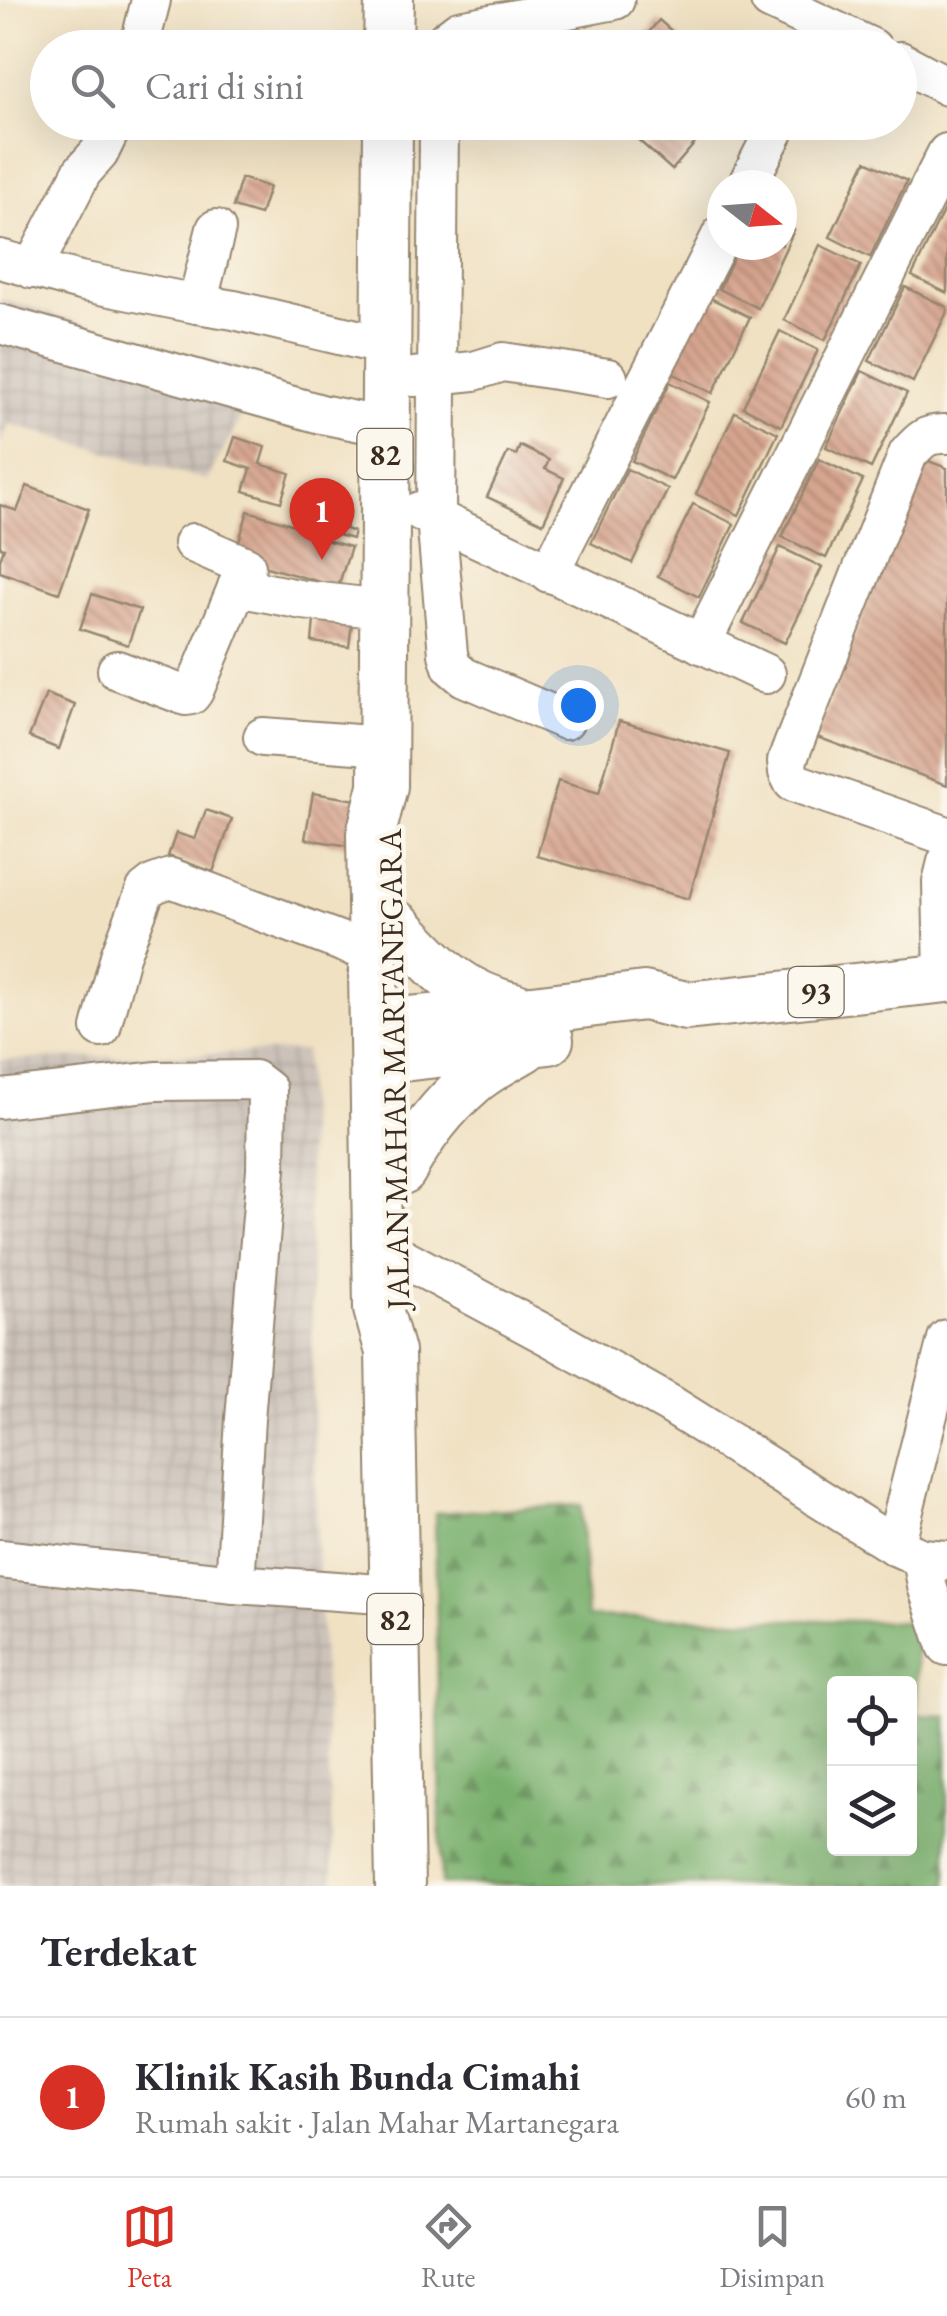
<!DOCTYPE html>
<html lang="id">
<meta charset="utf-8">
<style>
:root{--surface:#fff;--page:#f2f2f3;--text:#2b2b33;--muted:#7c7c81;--line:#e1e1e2;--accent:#d93025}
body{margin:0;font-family:"EB Garamond",serif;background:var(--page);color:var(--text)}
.controls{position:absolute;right:30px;bottom:30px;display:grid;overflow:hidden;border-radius:10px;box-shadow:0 10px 40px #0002}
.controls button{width:90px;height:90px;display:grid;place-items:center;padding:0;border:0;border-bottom:2px solid var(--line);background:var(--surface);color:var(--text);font:50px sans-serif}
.compass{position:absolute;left:707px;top:170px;width:90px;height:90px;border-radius:50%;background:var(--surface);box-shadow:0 10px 40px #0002;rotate:107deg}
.you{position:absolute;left:578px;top:705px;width:35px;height:35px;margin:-25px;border:8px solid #fff;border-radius:50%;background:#1a73e8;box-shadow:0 0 0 15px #1a73e833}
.badge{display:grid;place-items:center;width:65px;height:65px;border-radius:50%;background:var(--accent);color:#fff;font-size:32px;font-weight:700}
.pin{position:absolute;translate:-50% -82px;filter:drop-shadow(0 2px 5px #0008)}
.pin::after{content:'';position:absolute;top:52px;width:35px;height:30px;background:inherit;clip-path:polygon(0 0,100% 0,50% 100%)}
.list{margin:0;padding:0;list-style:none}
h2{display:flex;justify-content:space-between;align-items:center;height:130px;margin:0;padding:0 40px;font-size:42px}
h2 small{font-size:32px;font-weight:400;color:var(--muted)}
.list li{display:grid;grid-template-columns:65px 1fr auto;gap:30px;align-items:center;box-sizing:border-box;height:160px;padding:0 40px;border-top:2px solid var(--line)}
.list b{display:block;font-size:38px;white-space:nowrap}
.list p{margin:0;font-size:32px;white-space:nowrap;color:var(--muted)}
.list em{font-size:32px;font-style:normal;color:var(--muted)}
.icon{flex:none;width:55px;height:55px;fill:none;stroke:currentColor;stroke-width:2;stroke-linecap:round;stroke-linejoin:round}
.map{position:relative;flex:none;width:947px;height:1886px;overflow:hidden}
.search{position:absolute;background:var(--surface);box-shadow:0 10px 40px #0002;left:30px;right:30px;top:30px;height:110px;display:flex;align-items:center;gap:25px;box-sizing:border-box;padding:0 35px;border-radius:55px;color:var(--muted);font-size:38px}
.sheet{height:290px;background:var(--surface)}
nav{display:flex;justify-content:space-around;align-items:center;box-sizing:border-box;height:140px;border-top:2px solid var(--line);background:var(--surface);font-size:28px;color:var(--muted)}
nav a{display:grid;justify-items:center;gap:5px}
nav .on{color:var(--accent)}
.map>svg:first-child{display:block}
</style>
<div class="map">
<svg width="947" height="1886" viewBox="0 0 947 1886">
<defs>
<pattern id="industrial-grid" width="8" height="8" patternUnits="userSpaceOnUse" patternTransform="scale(2.5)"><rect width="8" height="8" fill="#ccc2b9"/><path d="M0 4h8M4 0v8" fill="none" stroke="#b0a79f"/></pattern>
<pattern id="forest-firs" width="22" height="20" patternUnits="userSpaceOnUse" patternTransform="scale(2.5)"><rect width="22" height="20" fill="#79b06d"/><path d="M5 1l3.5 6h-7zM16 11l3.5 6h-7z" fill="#648f59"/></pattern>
<pattern id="building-back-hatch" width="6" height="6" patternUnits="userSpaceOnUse" patternTransform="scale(2.5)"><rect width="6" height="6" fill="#d7a690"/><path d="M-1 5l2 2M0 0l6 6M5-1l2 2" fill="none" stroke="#b08775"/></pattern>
</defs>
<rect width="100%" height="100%" fill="#fbf7ec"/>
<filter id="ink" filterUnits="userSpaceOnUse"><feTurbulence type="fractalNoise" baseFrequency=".01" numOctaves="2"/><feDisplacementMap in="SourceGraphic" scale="20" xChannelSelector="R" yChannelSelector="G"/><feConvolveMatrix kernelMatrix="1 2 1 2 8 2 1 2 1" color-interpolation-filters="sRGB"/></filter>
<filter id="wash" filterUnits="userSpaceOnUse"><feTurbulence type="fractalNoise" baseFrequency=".0048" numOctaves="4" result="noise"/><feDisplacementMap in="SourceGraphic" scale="40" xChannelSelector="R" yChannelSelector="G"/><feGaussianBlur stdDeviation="2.25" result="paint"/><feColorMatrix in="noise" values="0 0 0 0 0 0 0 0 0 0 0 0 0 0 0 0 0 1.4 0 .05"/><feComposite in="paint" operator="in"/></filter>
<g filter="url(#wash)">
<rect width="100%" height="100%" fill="#f0e1c3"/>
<!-- industrial -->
<g fill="url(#industrial-grid)">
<polygon points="0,299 263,376 207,480 9,424 0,446"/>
<polygon points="305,1051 317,1543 334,1886 0,1886 0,1060"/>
</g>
<!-- forest -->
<path fill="url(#forest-firs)" stroke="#5a6d46" stroke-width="2.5" fill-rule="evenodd" d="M581 1505 587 1617 915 1622 918 1715 947 1716V1886L441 1884 435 1513ZM834 1684H910V1848H834Z"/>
<g id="blocks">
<!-- building -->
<g fill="url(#building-back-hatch)">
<polygon points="659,20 691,48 636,48"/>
<polygon points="618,122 713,122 672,170"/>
<polygon points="866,161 907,181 870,257 830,237"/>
<polygon points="241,178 269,187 260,215 233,207"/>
<polygon points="947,203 947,293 912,276"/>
<polygon points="782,224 794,230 758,308 719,289 739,245 782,245"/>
<polygon points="820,245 861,265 825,340 784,320"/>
<polygon points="905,287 947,307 947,312 913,382 869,361"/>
<polygon points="706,296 750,317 713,393 670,372"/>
<polygon points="780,331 818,350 781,426 743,407"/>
<polygon points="862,371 907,393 871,468 826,447"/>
<polygon points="670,382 710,402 672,480 632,461"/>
<polygon points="735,412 778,433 739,515 696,494"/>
<polygon points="235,437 265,447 260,464 290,473 281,502 244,491 251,469 227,461"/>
<polygon points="520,446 549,460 545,469 564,478 543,523 487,497 508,452 516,455"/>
<polygon points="921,458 947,468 947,785 817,737"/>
<polygon points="819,459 863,480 826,558 782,537"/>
<polygon points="627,469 668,489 632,563 591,543"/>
<polygon points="27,486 89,509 59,593 0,572 0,559 4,548 0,547 0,505 17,511"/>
<polygon points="309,502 350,513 345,529 354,532 352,539 303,525"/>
<polygon points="693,504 734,524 699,597 658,576"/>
<polygon points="248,511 294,525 311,536 351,547 338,587 234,558"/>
<polygon points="780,547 822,567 785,643 743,623"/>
<polygon points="92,594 140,610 128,645 80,629"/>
<polygon points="315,609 353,614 349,647 312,642"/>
<polygon points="46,694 75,705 59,749 29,737"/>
<polygon points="619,721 730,753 689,899 537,856 558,781 599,793"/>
<polygon points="313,793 363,801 356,847 305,839"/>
<polygon points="206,810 232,819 213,872 168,856 176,833 195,839"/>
</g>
</g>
</g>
<g filter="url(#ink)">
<use href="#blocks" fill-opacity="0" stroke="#968670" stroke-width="2.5"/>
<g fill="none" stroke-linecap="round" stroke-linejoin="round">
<defs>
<g id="minor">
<polyline points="770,0 872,48"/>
<polyline points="139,48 151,0"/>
<polyline points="442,48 446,40 459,30 615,0"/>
<polyline points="900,61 947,86"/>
<polyline points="439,122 436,518 448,654 452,667 464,677 565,720"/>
<polyline points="747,185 779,122"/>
<polyline points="0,259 80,281 197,304 234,310 386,346"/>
<polyline points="32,269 82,172 99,153 114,122"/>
<polyline points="197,304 216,229"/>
<polyline points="0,324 321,414 385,427"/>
<polyline points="414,377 474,371 503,362 608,378"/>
<path d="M947 434C927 433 921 439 908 454L787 761 788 772 793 782 947 836"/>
<polyline points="420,511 766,674"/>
<polyline points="549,573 722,234"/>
<polyline points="237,587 303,600 383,609"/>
<polyline points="701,644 947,153"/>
<polyline points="117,670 186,696 191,695 194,691 246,566 193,543"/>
<polyline points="263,737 383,746"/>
<polyline points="944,978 942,882 947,862"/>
<polyline points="101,1028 120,956 145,891 154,884 171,878 374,954"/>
<polyline points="0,1099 156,1081 254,1080 267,1090 266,1169 245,1419 235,1584"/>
<polyline points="401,1257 552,1338 671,1405 895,1546 922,1558 947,1560"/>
<polyline points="895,1546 947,1339"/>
<polyline points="922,1558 927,1586 947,1646"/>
<polyline points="0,1559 235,1584 395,1595"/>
</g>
<g id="major">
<polyline points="388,48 389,0"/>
<polyline points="388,122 383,786 371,834 378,1309 390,1352 400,1886"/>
<path d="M398 926C436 966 458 994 514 1007"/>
<polyline points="375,1024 533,1010 644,996 686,1006 947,978"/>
<polyline points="376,1060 549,1040"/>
<path d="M402 1170C419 1138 442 1107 470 1083 485 1069 506 1059 524 1048"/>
</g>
</defs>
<!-- minor casing -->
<use href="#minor" stroke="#968670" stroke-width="42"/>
<!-- major casing -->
<use href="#major" stroke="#968670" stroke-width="52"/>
<!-- minor -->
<use href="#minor" stroke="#fff" stroke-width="38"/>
<!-- major -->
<use href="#major" stroke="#fff" stroke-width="48"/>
</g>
</g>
<g text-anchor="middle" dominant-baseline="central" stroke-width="9" stroke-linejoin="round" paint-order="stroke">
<!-- shield labels -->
<g fill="#fbf7ec" stroke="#75685c" stroke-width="2.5">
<rect x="357.5" y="429" width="55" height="50" rx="8"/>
<rect x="788.5" y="967" width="55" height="50" rx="8"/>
<rect x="367.5" y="1594" width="55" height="50" rx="8"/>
</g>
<g font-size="30" font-weight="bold" fill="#3b2a1e">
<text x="385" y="454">82</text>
<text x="816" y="992">93</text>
<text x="395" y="1619">82</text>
</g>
<!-- street labels -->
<g font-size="32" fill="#3b2a1e" stroke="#fbf7ec">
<text transform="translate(394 1069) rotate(-91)">JALAN MAHAR MARTANEGARA</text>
</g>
</g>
</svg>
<div class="controls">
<button><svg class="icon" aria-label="locate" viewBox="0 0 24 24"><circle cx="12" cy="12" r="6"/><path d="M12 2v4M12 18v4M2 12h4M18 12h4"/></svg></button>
<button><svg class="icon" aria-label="layers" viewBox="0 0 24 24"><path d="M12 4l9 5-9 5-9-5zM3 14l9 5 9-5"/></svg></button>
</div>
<svg class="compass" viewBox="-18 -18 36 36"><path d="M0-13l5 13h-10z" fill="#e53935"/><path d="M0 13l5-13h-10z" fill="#7c7c81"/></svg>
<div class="you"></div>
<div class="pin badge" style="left:322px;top:560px">1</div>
<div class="search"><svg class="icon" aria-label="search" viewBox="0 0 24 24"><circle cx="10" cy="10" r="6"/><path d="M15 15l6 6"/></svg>Cari di sini</div>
</div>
<section class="sheet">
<h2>Terdekat<small></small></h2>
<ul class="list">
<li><span class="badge">1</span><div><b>Klinik Kasih Bunda Cimahi</b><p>Rumah sakit · Jalan Mahar Martanegara</p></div><em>60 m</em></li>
</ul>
</section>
<nav>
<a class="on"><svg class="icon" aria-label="map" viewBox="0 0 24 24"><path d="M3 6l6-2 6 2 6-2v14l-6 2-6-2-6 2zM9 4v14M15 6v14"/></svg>Peta</a>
<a><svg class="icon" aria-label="directions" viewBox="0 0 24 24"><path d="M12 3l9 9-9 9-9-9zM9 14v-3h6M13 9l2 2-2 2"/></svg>Rute</a>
<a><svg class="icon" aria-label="saved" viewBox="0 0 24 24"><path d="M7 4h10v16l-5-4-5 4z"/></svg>Disimpan</a>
</nav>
